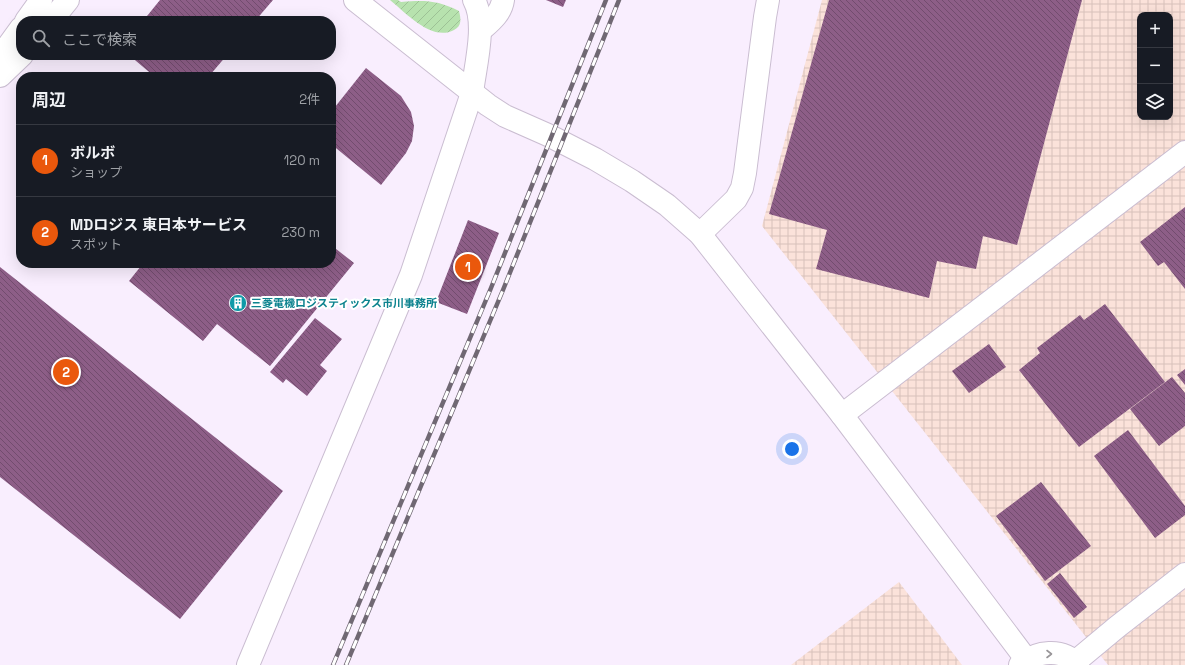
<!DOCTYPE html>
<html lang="ja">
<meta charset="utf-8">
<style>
:root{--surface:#171b24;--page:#20242c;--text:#f1f3f6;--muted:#9ea1a6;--line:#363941;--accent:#ea580c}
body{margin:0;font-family:"Space Grotesk","Noto Sans JP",sans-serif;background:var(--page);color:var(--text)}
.controls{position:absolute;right:12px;top:12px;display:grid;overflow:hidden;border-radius:8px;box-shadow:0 4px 16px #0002}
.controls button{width:36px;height:36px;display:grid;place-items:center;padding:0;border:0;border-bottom:1px solid var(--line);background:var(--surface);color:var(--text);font:20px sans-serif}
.you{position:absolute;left:792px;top:449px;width:14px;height:14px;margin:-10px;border:3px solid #fff;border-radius:50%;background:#1a73e8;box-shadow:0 0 0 6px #1a73e833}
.badge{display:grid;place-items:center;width:26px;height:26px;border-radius:50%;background:var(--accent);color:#fff;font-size:13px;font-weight:700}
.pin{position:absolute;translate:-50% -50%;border:2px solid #fff;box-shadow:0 1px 4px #0006}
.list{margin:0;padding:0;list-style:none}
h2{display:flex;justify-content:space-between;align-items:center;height:52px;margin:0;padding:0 16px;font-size:17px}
h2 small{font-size:13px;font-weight:400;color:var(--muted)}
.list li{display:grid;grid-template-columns:26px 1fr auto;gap:12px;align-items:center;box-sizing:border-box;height:72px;padding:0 16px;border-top:1px solid var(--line)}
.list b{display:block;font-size:15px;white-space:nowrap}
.list p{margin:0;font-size:13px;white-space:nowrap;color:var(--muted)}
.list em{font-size:13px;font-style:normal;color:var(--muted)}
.icon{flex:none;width:22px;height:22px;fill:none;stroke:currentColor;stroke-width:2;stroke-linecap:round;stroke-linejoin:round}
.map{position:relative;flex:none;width:1185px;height:665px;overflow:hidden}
.search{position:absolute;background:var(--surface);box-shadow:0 4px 16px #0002;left:16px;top:16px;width:320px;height:44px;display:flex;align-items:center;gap:10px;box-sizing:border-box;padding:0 14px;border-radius:16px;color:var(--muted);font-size:15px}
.panel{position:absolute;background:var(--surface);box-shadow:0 4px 16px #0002;left:16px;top:72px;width:320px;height:196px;border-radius:16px}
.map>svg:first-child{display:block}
</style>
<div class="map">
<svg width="1185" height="665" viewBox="0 0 1185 665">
<defs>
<pattern id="industrial-grid" width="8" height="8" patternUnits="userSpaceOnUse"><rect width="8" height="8" fill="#fbe2da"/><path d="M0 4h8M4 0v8" fill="none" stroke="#d7c1ba"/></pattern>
<pattern id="garden-furrows" width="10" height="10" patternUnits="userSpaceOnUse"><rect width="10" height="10" fill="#b7e2ae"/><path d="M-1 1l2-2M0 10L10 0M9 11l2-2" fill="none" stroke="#9dc195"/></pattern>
<pattern id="building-back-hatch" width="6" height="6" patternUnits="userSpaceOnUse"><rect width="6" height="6" fill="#8d5e87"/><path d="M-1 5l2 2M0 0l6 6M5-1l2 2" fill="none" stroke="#724c6e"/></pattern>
</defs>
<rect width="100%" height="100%" fill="#f9eefe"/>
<!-- industrial -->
<g fill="url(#industrial-grid)" fill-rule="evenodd">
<path d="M822 0H1185V665H1108L762 226ZM1140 15H1170V117H1140Z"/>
<polygon points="899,582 962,665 791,665"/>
</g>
<!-- garden -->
<path fill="url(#garden-furrows)" d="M390 0H398L401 2C425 0 437 0 459 11 461 19 462 26 454 30 432 42 406 13 390 0Z"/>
<!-- building -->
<g fill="url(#building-back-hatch)">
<polygon points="160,0 273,0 255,21 143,21"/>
<polygon points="546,0 566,0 563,7"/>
<polygon points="829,0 1082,0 1017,245 983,236 976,269 937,261 929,298 816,269 827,230 769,214"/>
<polygon points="129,55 227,55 210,75 212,77 155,77"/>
<polygon points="366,68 401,96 411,112 414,126 412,141 406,153 381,185 331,144 331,112"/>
<polygon points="1185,207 1185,289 1164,262 1158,266 1140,242"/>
<polygon points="468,220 499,233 467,314 436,302"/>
<polygon points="331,245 354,263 270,366 217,324 203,341 129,281 141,266 138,263 331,263"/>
<polygon points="0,267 283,491 180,619 0,477"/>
<polygon points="1105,304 1165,382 1079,447 1019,370 1040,353 1037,348 1080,315 1084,320"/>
<polygon points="315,318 342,339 320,365 327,371 307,396 286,379 283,383 270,372"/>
<polygon points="989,344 1006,367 969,393 952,371"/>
<polygon points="1185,369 1185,385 1177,375"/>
<polygon points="1172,377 1185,393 1185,426 1159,446 1130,409"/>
<polygon points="1128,430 1185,506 1185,515 1155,538 1094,456"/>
<polygon points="1041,482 1091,546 1045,581 996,516"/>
<polygon points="1060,573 1087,607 1074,618 1047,584"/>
</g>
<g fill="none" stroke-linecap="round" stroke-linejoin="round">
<defs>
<g id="minor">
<path d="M480 31C490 22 501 14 503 0"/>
<path d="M472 93C475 67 487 23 474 0"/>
<polyline points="1075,662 1117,627 1185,574"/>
</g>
<g id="tertiary">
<polyline points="355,0 488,105 505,116 548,135 595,159 632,181 667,205 700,234 842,415 1026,659"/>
<polyline points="700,234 736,199 742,188 745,173 765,17 768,0"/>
<polyline points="842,415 1185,152"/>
<polyline points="248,665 411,275 472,93"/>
<path d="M1020 665C1036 651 1062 647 1078 665"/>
</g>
<g id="trunk">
<polyline points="26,21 41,0"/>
<polyline points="51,21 68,0"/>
<polyline points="0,57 21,28"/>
<polyline points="0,76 22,55"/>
</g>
</defs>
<!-- minor casing -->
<use href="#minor" stroke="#cabdd1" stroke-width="24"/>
<!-- tertiary casing -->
<use href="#tertiary" stroke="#cabdd1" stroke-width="24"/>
<!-- trunk casing -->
<use href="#trunk" stroke="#cabdd1" stroke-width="24"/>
<!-- minor -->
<use href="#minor" stroke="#fff" stroke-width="22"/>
<!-- tertiary -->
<use href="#tertiary" stroke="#fff" stroke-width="22"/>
<!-- trunk -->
<use href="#trunk" stroke="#fff" stroke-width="22"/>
<defs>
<g id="rail">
<polyline points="333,665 491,288 606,0"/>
<polyline points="346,665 503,290 619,0"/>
</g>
</defs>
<!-- rail casing -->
<use href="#rail" stroke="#706873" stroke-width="4.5"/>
<!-- rail -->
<use href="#rail" stroke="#fff" stroke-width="3" stroke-dasharray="9" stroke-linecap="butt"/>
</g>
<!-- one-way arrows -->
<defs><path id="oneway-chevron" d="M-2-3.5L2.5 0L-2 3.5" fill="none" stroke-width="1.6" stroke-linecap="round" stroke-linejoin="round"/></defs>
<use stroke="#989598" href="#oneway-chevron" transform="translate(1049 654)"/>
<!-- icons -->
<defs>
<symbol id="building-disc" viewBox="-11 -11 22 22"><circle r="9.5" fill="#0f9aa8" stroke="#fff"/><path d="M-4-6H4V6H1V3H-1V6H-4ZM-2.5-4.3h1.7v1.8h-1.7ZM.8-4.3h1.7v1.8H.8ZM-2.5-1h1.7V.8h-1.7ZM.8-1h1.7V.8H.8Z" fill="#fff"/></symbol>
</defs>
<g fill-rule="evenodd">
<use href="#building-disc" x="228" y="293" width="20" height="20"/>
</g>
<g text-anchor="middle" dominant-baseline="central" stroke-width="4" stroke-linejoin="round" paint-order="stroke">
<!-- culture labels -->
<g font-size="11" font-weight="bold" fill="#0d838f" stroke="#fff" text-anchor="start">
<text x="251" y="303">三菱電機ロジスティックス市川事務所</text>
</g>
</g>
</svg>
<div class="controls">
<button>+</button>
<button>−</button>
<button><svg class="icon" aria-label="layers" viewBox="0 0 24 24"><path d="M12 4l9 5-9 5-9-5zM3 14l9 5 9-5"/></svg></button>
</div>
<div class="you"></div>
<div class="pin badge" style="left:468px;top:267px">1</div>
<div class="pin badge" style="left:66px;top:372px">2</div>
<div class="search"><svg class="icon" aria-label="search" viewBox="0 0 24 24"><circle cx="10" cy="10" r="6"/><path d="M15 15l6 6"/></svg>ここで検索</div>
<section class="panel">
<h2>周辺<small>2件</small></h2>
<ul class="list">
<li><span class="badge">1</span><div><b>ボルボ</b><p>ショップ</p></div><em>120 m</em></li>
<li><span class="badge">2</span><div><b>MDロジス 東日本サービス</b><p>スポット</p></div><em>230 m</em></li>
</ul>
</section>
</div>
